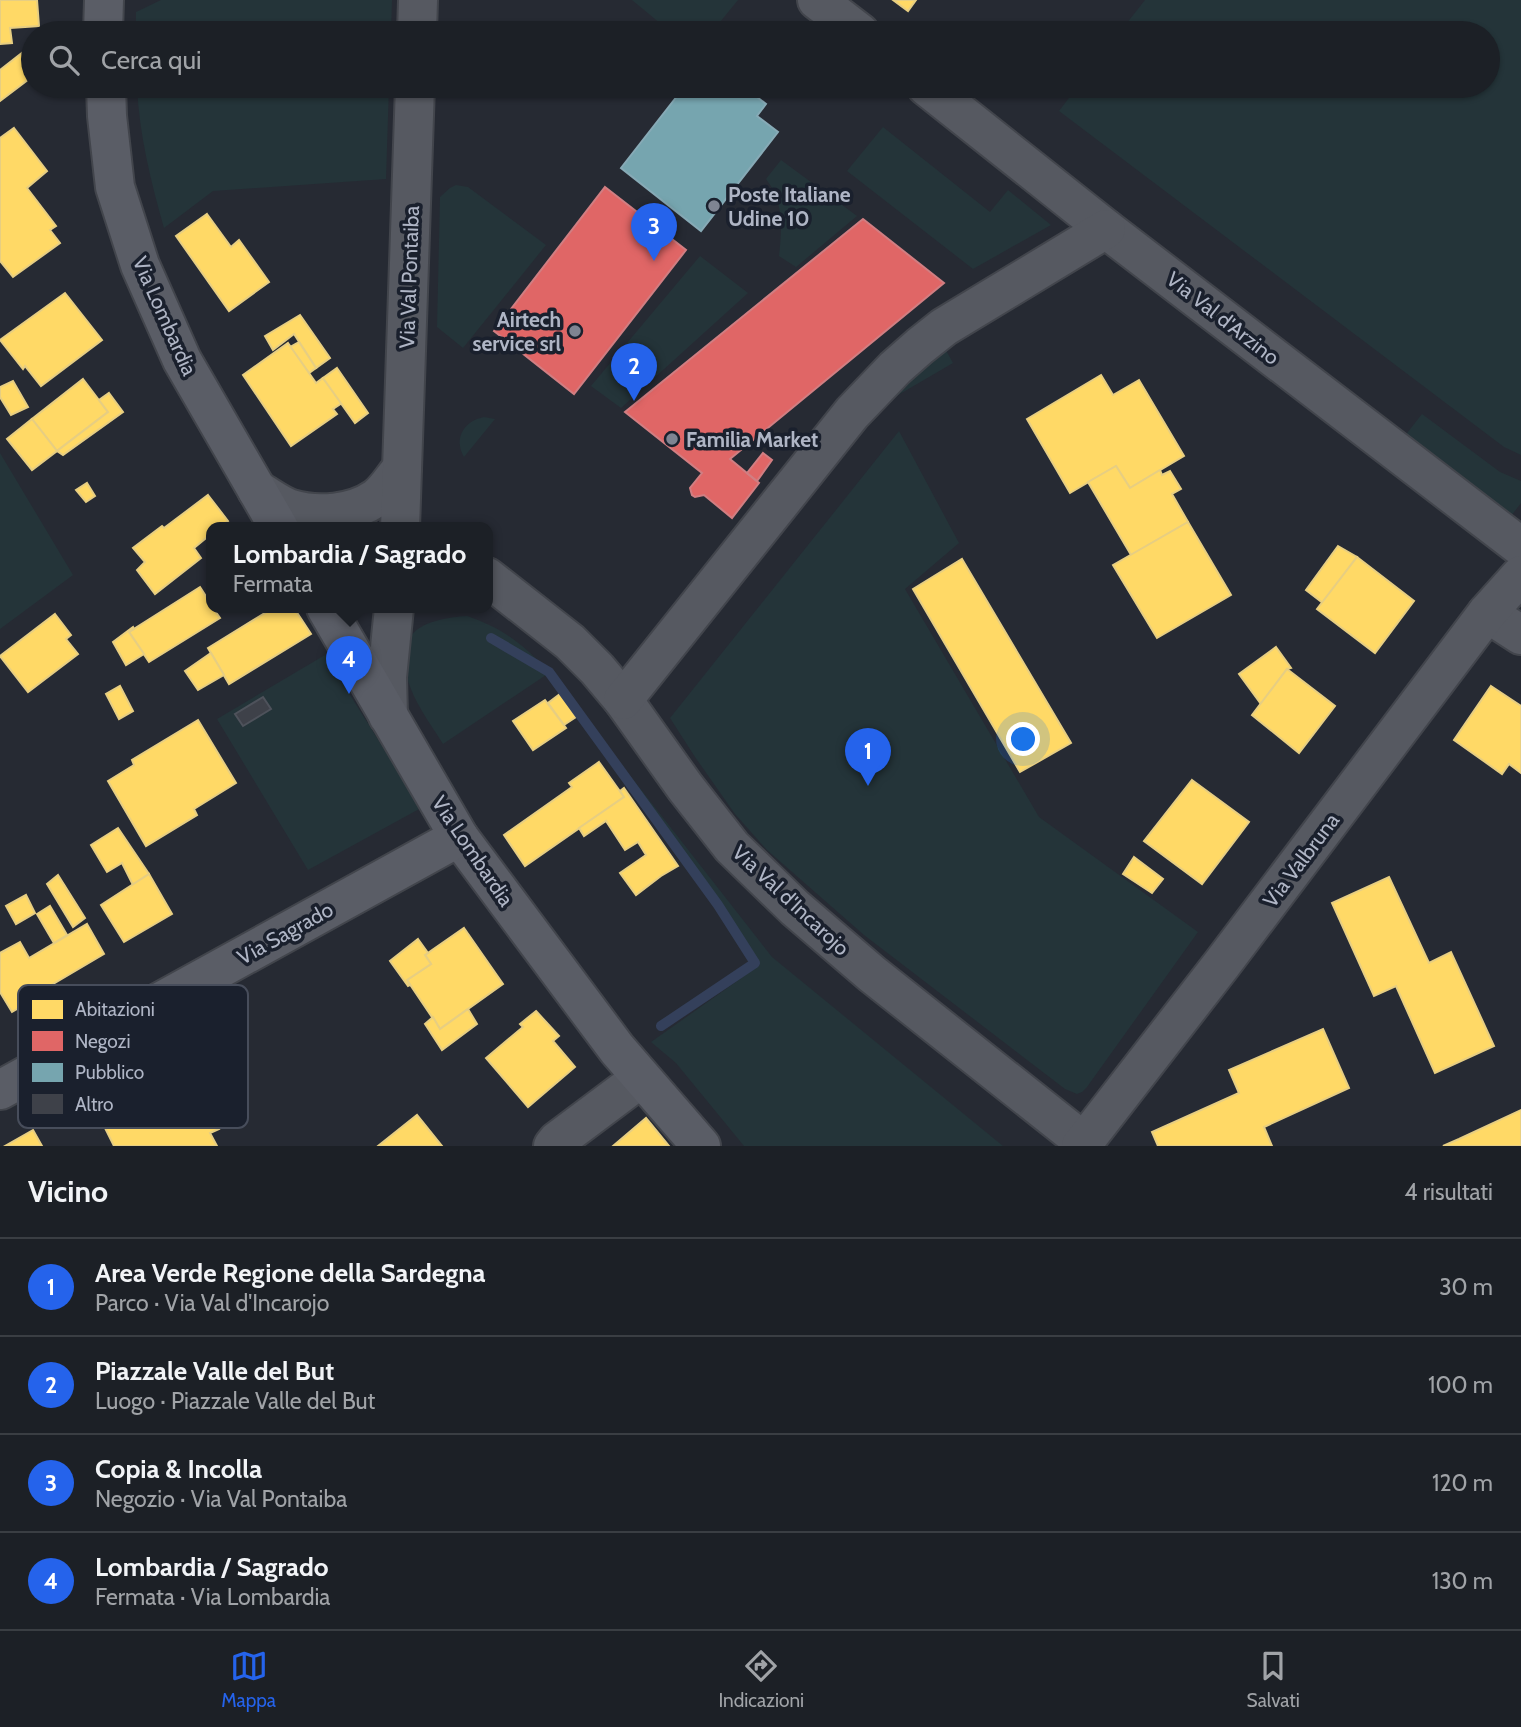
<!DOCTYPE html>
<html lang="it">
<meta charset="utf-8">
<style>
:root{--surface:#1c2026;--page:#25282e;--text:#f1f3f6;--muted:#a0a3a7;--line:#3a3e43;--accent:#2563eb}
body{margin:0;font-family:Cabin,sans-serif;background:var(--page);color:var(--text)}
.you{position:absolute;left:1024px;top:740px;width:24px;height:24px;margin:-18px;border:5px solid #fff;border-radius:50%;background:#1a73e8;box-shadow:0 0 0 10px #1a73e833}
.badge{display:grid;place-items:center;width:46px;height:46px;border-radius:50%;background:var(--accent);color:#fff;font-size:23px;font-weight:700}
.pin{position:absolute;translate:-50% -58px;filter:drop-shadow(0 2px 4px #0008)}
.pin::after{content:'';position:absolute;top:37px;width:24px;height:21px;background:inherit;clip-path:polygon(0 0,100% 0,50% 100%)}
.popup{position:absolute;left:206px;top:522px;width:287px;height:91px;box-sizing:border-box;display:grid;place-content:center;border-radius:14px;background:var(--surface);filter:drop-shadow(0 2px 5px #0005);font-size:23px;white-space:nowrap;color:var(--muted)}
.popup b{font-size:26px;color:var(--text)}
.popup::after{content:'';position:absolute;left:50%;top:100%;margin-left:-14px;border:14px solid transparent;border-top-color:var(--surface)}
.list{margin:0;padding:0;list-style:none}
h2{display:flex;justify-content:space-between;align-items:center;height:91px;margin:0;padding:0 28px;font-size:30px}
h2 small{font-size:23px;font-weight:400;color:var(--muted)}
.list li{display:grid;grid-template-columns:46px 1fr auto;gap:21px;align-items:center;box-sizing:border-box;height:98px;padding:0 28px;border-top:2px solid var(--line)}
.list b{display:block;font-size:26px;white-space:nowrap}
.list p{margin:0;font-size:23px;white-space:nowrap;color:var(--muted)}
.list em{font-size:23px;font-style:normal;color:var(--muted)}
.icon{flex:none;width:38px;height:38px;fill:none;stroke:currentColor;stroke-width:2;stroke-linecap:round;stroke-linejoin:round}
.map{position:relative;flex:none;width:1521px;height:1146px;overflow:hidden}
.search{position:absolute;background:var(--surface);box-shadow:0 2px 5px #0004;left:21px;right:21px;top:21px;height:77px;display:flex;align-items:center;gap:18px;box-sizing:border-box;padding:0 24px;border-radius:38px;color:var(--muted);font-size:26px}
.sheet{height:483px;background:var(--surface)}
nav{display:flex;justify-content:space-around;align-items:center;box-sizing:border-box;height:98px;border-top:2px solid var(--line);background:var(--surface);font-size:19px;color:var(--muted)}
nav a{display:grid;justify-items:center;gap:4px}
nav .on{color:var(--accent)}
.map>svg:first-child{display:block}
</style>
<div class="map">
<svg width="1521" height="1146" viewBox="0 0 1521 1146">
<rect width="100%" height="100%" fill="#262a33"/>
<!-- green -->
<g fill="#243439">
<polygon points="161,0 392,0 391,33 136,33 136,12"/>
<polygon points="632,0 738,0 711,33 672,33"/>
<polygon points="1145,0 1521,0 1521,455 1504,447 1059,111 1078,86 1488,86 1488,33 1119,33"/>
<path d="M137 86H389L386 179 213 191 164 228C151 182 139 134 137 86Z"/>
<polygon points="883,127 990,212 1008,190 1051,225 973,269 847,171"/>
<path d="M781 160 857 216 796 267 779 256C782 228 784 202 766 179Z"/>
<polygon points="456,185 468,187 546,245 463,348 437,327 440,197 450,188"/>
<polygon points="700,256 748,293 621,408 591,386"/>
<polygon points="943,345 953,363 881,405"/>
<polygon points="1422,414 1500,472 1521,481 1521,503 1511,516 1404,437"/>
<path d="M484 417 495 419 464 457C453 438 464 421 484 417Z"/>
<polygon points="899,431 959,543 905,589 1039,817 1198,932 1087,1087 1082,1092 1077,1094 1065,1089 864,935 767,850 735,814 695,757 670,718"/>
<polygon points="0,453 73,575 0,629"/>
<path d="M467 616C503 628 524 645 549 672L772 957 1003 1146H744L676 1063 651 1042 760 965 549 673 443 744C430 723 413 701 407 677 405 670 407 663 407 655 408 651 407 643 409 639 418 621 450 617 467 616Z"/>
<polygon points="325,655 421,808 308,870 217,719"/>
</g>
<!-- homes -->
<g fill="#ffd966" stroke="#e7ce82" stroke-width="2">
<polygon points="0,0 37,0 39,26 10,28 12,43 0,44"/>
<polygon points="893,0 916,0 908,11"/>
<polygon points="32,45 33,76 0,101 0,70"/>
<polygon points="14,128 47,171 27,188 56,226 50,230 60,243 13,277 0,261 0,138"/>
<polygon points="207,214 231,247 239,240 269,282 229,311 176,236"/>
<polygon points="65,293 102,340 41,386 25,366 23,369 0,340"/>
<polygon points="300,315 330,358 316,368 294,334 273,350 265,336"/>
<polygon points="299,342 316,368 309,373 290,347"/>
<polygon points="288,343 316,383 323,378 342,403 333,409 337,414 291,446 243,375"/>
<polygon points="337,368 368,413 355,423 323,378"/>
<polygon points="1101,375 1113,395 1139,380 1184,456 1130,488 1116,466 1070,493 1027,419"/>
<polygon points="83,379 108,412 57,451 32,419"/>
<polygon points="13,381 28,407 11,415 0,397 0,387"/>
<polygon points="109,393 123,412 63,455 57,451 108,412 99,400"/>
<polygon points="32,419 57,451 32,470 7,439"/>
<polygon points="1116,466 1130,488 1160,470 1162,475 1170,471 1181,489 1172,494 1188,522 1131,555 1088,482"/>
<polygon points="87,483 95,496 86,502 76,490"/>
<polygon points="208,495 228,521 219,528 211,528 211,534 194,548 201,558 155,594 137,570 145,562 133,548 162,526 164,528"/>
<polygon points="1188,522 1231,595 1157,638 1113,565"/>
<polygon points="1338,546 1357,557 1323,603 1306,590"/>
<polygon points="1357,557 1414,601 1375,653 1317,609"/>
<polygon points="962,559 1071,743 1020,772 913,589"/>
<polygon points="200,587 211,604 211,608 213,608 220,618 149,662 129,632"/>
<polygon points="273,608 294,608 311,634 229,684 208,648"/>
<polygon points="55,614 71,635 66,639 78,654 28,692 0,656"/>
<polygon points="133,627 134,629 129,632 144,654 126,665 113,642"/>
<polygon points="1276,647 1291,668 1287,669 1261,704 1239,674"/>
<polygon points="211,653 224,675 198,690 185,671"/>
<polygon points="1287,669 1335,706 1299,753 1252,715"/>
<polygon points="120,686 133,711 119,719 106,694"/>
<polygon points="1491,686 1521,706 1521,773 1509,764 1502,774 1454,740"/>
<polygon points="560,694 576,717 564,725 548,703"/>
<polygon points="545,700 566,728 533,750 513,721"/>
<polygon points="198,720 236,783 194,809 197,815 146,846 108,781 134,765 132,760"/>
<polygon points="599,762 624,797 525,866 504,835 572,787 569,783"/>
<polygon points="1192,780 1249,822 1202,884 1144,841"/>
<polygon points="624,788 678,866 661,876 636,895 620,873 646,855 638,842 625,850 606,821 584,836 579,828 624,797 620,791"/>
<polygon points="118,828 149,874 133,885 122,863 107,872 91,845"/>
<polygon points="1134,857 1163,879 1152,893 1123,874"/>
<polygon points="149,874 172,914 124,942 101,905"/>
<polygon points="58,875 85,918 73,927 47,884"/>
<polygon points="1389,877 1429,963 1451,952 1494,1046 1435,1073 1396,986 1374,996 1332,903"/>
<polygon points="26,895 35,913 16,924 6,906"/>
<polygon points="50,906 67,935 54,943 37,914"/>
<polygon points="87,924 104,954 43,990 44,993 12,1012 0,992 0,953 20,942 29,958"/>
<polygon points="464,928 503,984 440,1029 407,980 431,964 425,955"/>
<polygon points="418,939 428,953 425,955 431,964 407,980 410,985 408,986 390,961"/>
<polygon points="468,1009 477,1024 442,1050 425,1024 433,1017 440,1029"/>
<polygon points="536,1011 559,1036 553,1041 575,1067 528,1107 486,1058 523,1027 520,1024"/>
<polygon points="1323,1029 1349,1088 1264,1127 1272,1146 1158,1146 1152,1132 1239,1093 1229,1070"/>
<polygon points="163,1070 174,1088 191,1081 219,1129 210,1133 217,1146 114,1146 95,1108"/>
<polygon points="1521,1110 1521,1146 1443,1146 1459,1139"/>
<polygon points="417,1115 442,1146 378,1146"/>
<polygon points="646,1118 669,1146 613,1146"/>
<polygon points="33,1130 42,1146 5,1146"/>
</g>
<!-- shops -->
<g fill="#e06666" stroke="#d17e82" stroke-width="2">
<polygon points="605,187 686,250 574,394 494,331"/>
<polygon points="863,219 944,283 730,459 759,483 732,518 704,495 695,497 692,495 690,488 702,473 625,412"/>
<polygon points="763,453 772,460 757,481 747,473"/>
</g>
<!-- public -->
<polygon fill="#76a5af" stroke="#87aab6" stroke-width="2" points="685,86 743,86 766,104 757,116 778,132 701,231 621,168"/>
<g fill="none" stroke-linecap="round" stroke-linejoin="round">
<!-- stream -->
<polyline stroke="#34405b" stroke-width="10" points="491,638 549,672 718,905 755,963 661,1026"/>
</g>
<!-- building -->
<polygon fill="#3e4149" stroke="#4e525b" stroke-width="2" points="263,697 271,709 243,726 235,714"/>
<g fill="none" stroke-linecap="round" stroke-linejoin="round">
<defs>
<g id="street">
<polyline points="817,0 860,33"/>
<polyline points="417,33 418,0"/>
<polyline points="926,86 1106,229 1521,547"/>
<path d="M257 490C268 496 279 505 291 509 318 517 353 514 376 498 386 491 394 477 402 468"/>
<polyline points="400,528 415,86"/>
<polyline points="487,577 570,642 597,669 623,700 685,787 732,847 795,908 872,974 1084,1142"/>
<polyline points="1487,613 1521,635"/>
<polyline points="623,700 852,413 895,368 920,346 944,327 1106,229"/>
<polyline points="388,716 387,677 394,608"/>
<polyline points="553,1146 557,1141 641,1078"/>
<polyline points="1081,1146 1222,964 1487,613 1521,575"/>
</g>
<g id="secondary">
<polyline points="103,33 104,0"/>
<polyline points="106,86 107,116 115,187 140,265 182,360 279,528"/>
<polyline points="326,608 459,837 617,1049 701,1146"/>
<polyline points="0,1090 459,837"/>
</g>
</defs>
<!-- street casing -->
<use href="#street" stroke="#42454c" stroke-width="42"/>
<!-- secondary casing -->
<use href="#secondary" stroke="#42454c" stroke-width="42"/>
<!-- street -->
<use href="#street" stroke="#565961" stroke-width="38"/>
<!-- secondary -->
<use href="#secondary" stroke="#5a5d66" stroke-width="38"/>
</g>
<!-- markers -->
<g fill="#7f8492" stroke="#1a202d" stroke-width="2.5">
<circle cx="714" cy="206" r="7"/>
<circle cx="575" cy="331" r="7"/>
<circle cx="672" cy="439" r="7"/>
</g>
<g text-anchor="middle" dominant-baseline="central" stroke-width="7" stroke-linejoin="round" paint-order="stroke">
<!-- poi labels -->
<g font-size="21" font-weight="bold" fill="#afb5c5" stroke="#1a202d" text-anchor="start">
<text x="728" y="194">Poste Italiane<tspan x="728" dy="24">Udine 10</tspan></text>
<text x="561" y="319" text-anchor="end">Airtech<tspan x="561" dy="24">service srl</tspan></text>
<text x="686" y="439">Familia Market</text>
</g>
<!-- street labels -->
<g font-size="21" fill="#afb5c5" stroke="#1a202d">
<text transform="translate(409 277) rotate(-88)">Via Val Pontaiba</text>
<text transform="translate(165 316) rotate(66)">Via Lombardia</text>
<text transform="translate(1223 318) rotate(38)">Via Val d'Arzino</text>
<text transform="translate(473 851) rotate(56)">Via Lombardia</text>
<text transform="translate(1301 860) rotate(-53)">Via Valbruna</text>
<text transform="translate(791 900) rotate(43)">Via Val d'Incarojo</text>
<text transform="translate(285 933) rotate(-29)">Via Sagrado</text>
</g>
</g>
<!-- legend -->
<rect x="18" y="985" width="230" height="143" rx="10" fill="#1a202d" stroke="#474d5b" stroke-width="2"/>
<rect x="32" y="1000" width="31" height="19" fill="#ffd966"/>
<rect x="32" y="1031" width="31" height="20" fill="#e06666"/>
<rect x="32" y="1063" width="31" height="19" fill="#76a5af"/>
<rect x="32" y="1094" width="31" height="20" fill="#3e4149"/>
<g font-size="19" fill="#afb5c5">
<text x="75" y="1016">Abitazioni</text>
<text x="75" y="1048">Negozi</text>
<text x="75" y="1079">Pubblico</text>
<text x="75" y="1111">Altro</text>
</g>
</svg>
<div class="you"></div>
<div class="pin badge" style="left:868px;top:786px">1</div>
<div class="pin badge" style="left:634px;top:401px">2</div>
<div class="pin badge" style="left:654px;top:261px">3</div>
<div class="pin badge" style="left:349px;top:694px">4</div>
<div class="popup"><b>Lombardia / Sagrado</b>Fermata</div>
<div class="search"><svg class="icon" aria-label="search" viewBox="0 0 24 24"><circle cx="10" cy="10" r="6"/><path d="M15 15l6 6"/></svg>Cerca qui</div>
</div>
<section class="sheet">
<h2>Vicino<small>4 risultati</small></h2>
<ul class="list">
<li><span class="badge">1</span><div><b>Area Verde Regione della Sardegna</b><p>Parco · Via Val d'Incarojo</p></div><em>30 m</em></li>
<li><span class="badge">2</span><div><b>Piazzale Valle del But</b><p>Luogo · Piazzale Valle del But</p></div><em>100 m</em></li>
<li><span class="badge">3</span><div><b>Copia &amp; Incolla</b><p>Negozio · Via Val Pontaiba</p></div><em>120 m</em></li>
<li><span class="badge">4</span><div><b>Lombardia / Sagrado</b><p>Fermata · Via Lombardia</p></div><em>130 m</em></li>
</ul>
</section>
<nav>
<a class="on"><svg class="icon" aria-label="map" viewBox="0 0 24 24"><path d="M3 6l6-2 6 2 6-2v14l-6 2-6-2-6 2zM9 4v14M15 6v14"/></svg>Mappa</a>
<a><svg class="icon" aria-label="directions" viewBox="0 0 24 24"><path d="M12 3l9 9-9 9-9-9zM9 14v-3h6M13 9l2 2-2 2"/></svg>Indicazioni</a>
<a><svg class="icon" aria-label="saved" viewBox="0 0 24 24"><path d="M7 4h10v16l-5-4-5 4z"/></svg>Salvati</a>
</nav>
